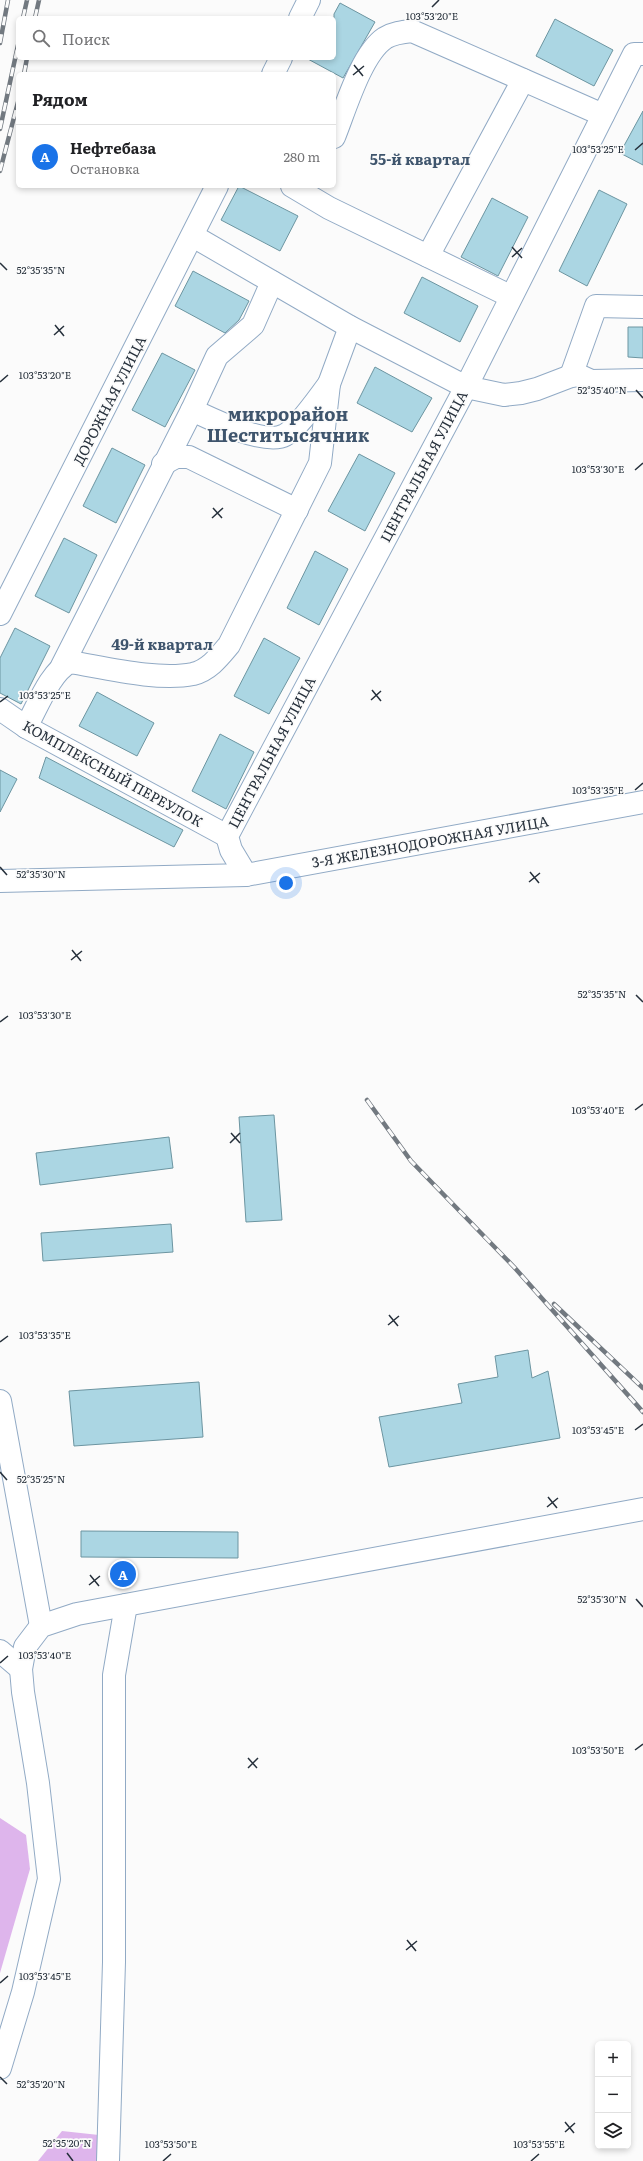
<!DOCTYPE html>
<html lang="ru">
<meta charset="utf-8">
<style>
:root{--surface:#fff;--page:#f6f6f6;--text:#202124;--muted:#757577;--line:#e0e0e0;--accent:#1a73e8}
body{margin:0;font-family:Literata,serif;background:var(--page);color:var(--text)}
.controls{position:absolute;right:12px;bottom:12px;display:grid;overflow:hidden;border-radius:6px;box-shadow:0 2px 6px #0003}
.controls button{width:36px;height:36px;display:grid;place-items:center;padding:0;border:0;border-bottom:1px solid var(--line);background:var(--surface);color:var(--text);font:20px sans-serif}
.you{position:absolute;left:286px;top:883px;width:14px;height:14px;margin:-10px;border:3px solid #fff;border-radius:50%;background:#1a73e8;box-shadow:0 0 0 6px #1a73e833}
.badge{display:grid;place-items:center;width:26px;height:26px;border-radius:50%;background:var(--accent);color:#fff;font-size:13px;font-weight:700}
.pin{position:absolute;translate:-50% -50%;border:2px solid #fff;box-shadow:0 1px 4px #0006}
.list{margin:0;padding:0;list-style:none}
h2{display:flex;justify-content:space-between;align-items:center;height:52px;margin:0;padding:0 16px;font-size:17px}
h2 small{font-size:13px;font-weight:400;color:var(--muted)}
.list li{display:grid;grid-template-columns:26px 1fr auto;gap:12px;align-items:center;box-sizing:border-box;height:64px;padding:0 16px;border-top:1px solid var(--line)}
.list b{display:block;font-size:15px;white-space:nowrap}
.list p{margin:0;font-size:13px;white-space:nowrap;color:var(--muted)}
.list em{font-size:13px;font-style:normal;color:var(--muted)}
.icon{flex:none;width:22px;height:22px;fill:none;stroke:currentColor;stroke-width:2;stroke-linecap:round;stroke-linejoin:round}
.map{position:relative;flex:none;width:643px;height:2161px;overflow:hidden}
.search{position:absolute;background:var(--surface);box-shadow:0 2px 6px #0003;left:16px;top:16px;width:320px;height:44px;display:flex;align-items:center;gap:10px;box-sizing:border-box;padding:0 14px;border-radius:6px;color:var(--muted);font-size:15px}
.panel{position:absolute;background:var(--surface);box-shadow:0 2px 6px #0003;left:16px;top:72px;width:320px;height:116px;border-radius:6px}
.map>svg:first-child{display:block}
</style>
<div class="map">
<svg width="643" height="2161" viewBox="0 0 643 2161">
<rect width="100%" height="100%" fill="#fbfbfb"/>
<!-- green -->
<g fill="#deb5ec">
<polygon points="0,1818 26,1835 30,1869 0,1973"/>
<polygon points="62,2131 99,2135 103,2161 38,2161"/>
</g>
<!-- building -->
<g fill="#abd6e3" stroke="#6c95a1">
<polygon points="340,3 375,22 343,78 306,58 334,58 334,14"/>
<polygon points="555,19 613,50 594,86 536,56"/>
<polygon points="643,111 643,165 620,153"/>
<polygon points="239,186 298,216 280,251 221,220"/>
<polygon points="599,190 627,204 587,286 559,271"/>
<polygon points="492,198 528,217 498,276 461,257"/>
<polygon points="193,271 249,301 239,320 225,333 175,306"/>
<polygon points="422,277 478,306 460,342 404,313"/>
<polygon points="628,327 643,327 643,358 628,357"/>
<polygon points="162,353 195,370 165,427 132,410"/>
<polygon points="375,367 432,398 412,432 357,403"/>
<polygon points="112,448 145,465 116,523 83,506"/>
<polygon points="359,454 395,473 365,531 328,511"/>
<polygon points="64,538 97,555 69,613 35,596"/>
<polygon points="315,551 348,569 319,625 287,608"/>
<polygon points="15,628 50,646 21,704 0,693 0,658"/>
<polygon points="264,638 300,658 269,714 234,696"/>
<polygon points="97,692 154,723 137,756 79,726"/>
<polygon points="220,734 254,752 226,809 192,791"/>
<polygon points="46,757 183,830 174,847 39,778"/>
<polygon points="0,770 17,779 0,812"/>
<polygon points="274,1115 282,1220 246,1222 239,1117"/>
<polygon points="169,1137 173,1168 40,1185 36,1153"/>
<polygon points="171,1224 173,1252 43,1261 41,1233"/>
<polygon points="528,1350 532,1378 548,1371 560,1438 389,1467 379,1417 462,1403 458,1384 498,1377 495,1356"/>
<polygon points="199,1382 203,1437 74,1446 69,1391"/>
<polygon points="81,1531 238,1532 238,1558 81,1557"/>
</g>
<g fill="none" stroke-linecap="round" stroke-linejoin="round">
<defs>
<g id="minor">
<polyline points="300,18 309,0"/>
<polyline points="273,74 281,58"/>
<path d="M334 137C345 110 361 54 385 38 393 33 402 32 412 31L603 115"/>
<polyline points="292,186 329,208 510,296"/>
<polyline points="193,236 350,327 466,387 504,395 521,393 537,389 571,376 578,375 591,381 643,380"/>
<polyline points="428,256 523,80"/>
<polyline points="571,376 596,306 643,307"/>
<path d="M192 410C211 419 266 446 285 435 298 428 319 397 329 384"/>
<polyline points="163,464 176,457 189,457 297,510"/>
<polyline points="0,614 217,186"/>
<polyline points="62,666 192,410 217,356 253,325 272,282"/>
<polyline points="0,709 26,727 227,836"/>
<path d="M26 727C37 708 50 672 70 662 106 668 158 681 193 674 209 670 219 657 229 645L320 463 329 384 350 327"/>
<polyline points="246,875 231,850 227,836 466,387 634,54 643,54"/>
<polyline points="0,881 246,875 643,802"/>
<polyline points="0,1401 41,1626"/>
<polyline points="0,1651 21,1669"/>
<polyline points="0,2068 23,1992 49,1879 38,1783 23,1692 21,1669 25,1647 41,1626 77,1614 643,1509"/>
<polyline points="108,2161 114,1962 114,1675 126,1605"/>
</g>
</defs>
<!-- minor casing -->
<use href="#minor" stroke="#91aac5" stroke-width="24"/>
<!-- minor -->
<use href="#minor" stroke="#fff" stroke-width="22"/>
<defs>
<g id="rail">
<polyline points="23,18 27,0"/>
<polyline points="35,18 39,0"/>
<polyline points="0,43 8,0"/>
<polyline points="24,74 27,58"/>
<polyline points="0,129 18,45"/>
<polyline points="0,171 18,102"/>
<polyline points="367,1100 411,1161 514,1267 643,1412"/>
<polyline points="554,1304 643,1388"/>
</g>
</defs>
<!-- rail casing -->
<use href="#rail" stroke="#727980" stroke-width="4.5"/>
<!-- rail -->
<use href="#rail" stroke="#fbfbfb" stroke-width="3" stroke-dasharray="9" stroke-linecap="butt"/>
</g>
<!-- ticks -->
<path fill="none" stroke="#26303b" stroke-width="1.5" d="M432 7 439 0M354 65 363 76M353 75 364 66M635 150 643 143M512 247 522 258M512 257 522 248M0 263 7 270M55 325 64 336M54 335 64 326M0 382 8 375M636 390 643 398M635 470 643 463M213 508 222 518M212 518 223 508M372 690 381 701M371 700 381 691M0 702 8 696M635 790 643 783M0 867 7 875M530 872 539 883M529 882 540 873M72 950 81 961M71 960 82 951M636 995 643 1002M0 1022 8 1016M635 1110 643 1104M231 1133 240 1143M230 1143 240 1133M389 1315 398 1326M388 1325 399 1316M0 1342 8 1336M635 1430 643 1424M0 1472 7 1480M548 1497 557 1508M547 1507 558 1498M90 1575 99 1586M89 1585 100 1576M636 1599 643 1607M0 1663 8 1656M635 1750 643 1744M248 1758 257 1768M248 1768 258 1758M407 1940 416 1951M406 1950 417 1941M0 1983 8 1976M0 2077 7 2084M565 2122 574 2133M565 2132 575 2123M67 2153 73 2161M163 2161 171 2154M531 2161 539 2154"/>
<g text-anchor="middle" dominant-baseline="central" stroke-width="3.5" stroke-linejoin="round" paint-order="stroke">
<!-- street labels -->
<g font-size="14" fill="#26303b" stroke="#fbfbfb">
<text transform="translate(109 400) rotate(-63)">ДОРОЖНАЯ УЛИЦА</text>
<text transform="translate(423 466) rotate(-62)">ЦЕНТРАЛЬНАЯ УЛИЦА</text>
<text transform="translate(271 752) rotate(-62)">ЦЕНТРАЛЬНАЯ УЛИЦА</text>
<text transform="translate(113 773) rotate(29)">КОМПЛЕКСНЫЙ ПЕРЕУЛОК</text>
<text transform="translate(430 841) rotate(-10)">3-Я ЖЕЛЕЗНОДОРОЖНАЯ УЛИЦА</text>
</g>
<!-- neighbourhood labels -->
<g font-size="15" font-weight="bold" fill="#3f556d" stroke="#fbfbfb">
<text x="420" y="158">55-й квартал</text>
<text x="162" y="643">49-й квартал</text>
</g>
<!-- district labels -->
<g font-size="18" font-weight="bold" fill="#3f556d" stroke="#fbfbfb">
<text x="288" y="413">микрорайон<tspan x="288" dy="21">Шеститысячник</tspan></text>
</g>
</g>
<g font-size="10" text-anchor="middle" fill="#26303b" stroke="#fbfbfb" stroke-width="3.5" stroke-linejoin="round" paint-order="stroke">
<text x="432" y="20">103°53'20"E</text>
<text x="598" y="153">103°53'25"E</text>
<text x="41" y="274">52°35'35"N</text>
<text x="45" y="379">103°53'20"E</text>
<text x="602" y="394">52°35'40"N</text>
<text x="598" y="473">103°53'30"E</text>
<text x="45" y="699">103°53'25"E</text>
<text x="598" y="794">103°53'35"E</text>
<text x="41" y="878">52°35'30"N</text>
<text x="602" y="998">52°35'35"N</text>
<text x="45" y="1019">103°53'30"E</text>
<text x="598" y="1114">103°53'40"E</text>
<text x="45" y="1339">103°53'35"E</text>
<text x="598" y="1434">103°53'45"E</text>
<text x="41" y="1483">52°35'25"N</text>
<text x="602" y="1603">52°35'30"N</text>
<text x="45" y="1659">103°53'40"E</text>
<text x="598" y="1754">103°53'50"E</text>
<text x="45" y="1980">103°53'45"E</text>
<text x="41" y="2088">52°35'20"N</text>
<text x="67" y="2147">52°35'20"N</text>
<text x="171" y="2148">103°53'50"E</text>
<text x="539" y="2148">103°53'55"E</text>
</g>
</svg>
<div class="controls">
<button>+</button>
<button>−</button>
<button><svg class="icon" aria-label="layers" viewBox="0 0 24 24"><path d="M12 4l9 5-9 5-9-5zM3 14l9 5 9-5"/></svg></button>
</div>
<div class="you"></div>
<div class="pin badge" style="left:123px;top:1574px">A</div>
<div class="search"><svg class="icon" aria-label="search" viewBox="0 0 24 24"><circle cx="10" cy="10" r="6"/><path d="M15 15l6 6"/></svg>Поиск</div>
<section class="panel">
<h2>Рядом<small></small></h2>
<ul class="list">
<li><span class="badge">A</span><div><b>Нефтебаза</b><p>Остановка</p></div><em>280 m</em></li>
</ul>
</section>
</div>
